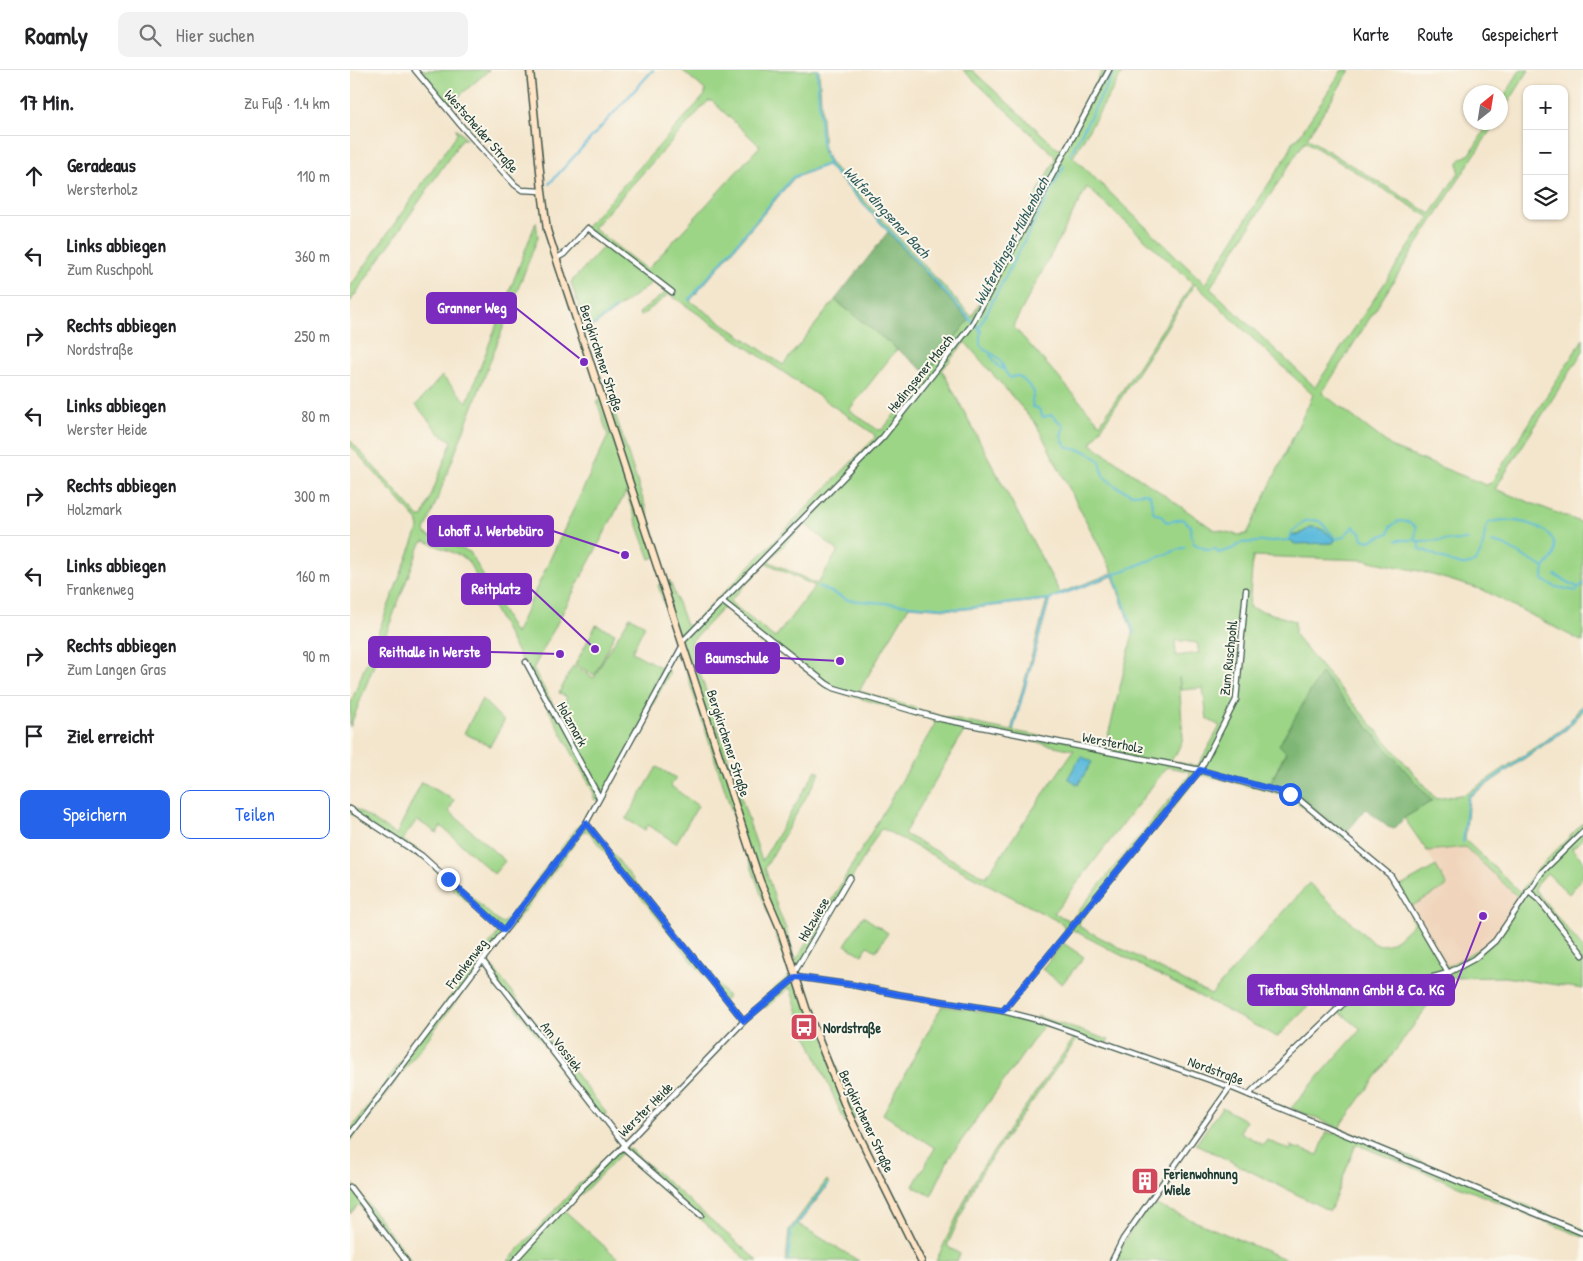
<!DOCTYPE html>
<html lang="de">
<meta charset="utf-8">
<style>
:root{--surface:#fff;--page:#f2f2f2;--text:#202124;--muted:#757577;--line:#e0e0e0;--accent:#2563eb}
body{margin:0;font-family:"Patrick Hand",sans-serif;background:var(--page);color:var(--text)}
.controls{position:absolute;right:15px;top:15px;display:grid;overflow:hidden;border-radius:10px;box-shadow:0 1px 4px #0004}
.controls button{width:45px;height:45px;display:grid;place-items:center;padding:0;border:0;border-bottom:1px solid var(--line);background:var(--surface);color:var(--text);font:25px sans-serif}
.compass{position:absolute;left:1113px;top:15px;width:45px;height:45px;border-radius:50%;background:var(--surface);box-shadow:0 1px 4px #0004;rotate:30deg}
.stop{position:absolute;width:15px;height:15px;margin:-11px;border:4px solid #2563eb;border-radius:50%;background:#fff}
.stop.end{background:#2563eb;border-color:#fff;box-shadow:0 1px 5px #0008}
.list{margin:0;padding:0;list-style:none}
h2{display:flex;justify-content:space-between;align-items:center;height:65px;margin:0;padding:0 20px;font-size:21px}
h2 small{font-size:16px;font-weight:400;color:var(--muted)}
.list li{display:grid;grid-template-columns:32px 1fr auto;gap:15px;align-items:center;box-sizing:border-box;height:80px;padding:0 20px;border-top:1px solid var(--line)}
.list b{display:block;font-size:19px;white-space:nowrap}
.list p{margin:0;font-size:16px;white-space:nowrap;color:var(--muted)}
.list em{font-size:16px;font-style:normal;color:var(--muted)}
.actions{display:flex;gap:10px;padding:15px 20px}
.actions a{flex:1;padding:11px 0;border:1px solid var(--accent);border-radius:10px;text-align:center;font-size:18px;color:var(--accent)}
.actions .main{background:var(--accent);color:#fff}
.icon{flex:none;width:28px;height:28px;fill:none;stroke:currentColor;stroke-width:2;stroke-linecap:round;stroke-linejoin:round}
.map{position:relative;flex:none;width:1233px;height:1191px;overflow:hidden}
header{display:flex;align-items:center;gap:30px;box-sizing:border-box;height:70px;padding:0 25px;background:var(--surface);border-bottom:1px solid var(--line)}
header strong{font-size:24px}
nav{display:flex;gap:28px;margin-inline-start:auto;font-size:18px}
.search{width:350px;height:45px;background:var(--page);display:flex;align-items:center;gap:12px;box-sizing:border-box;padding:0 18px;border-radius:10px;color:var(--muted);font-size:19px}
main{display:flex}
aside{flex:1;background:var(--surface)}
.map>svg:first-child{display:block}
</style>
<header>
<strong>Roamly</strong>
<div class="search"><svg class="icon" aria-label="search" viewBox="0 0 24 24"><circle cx="10" cy="10" r="6"/><path d="M15 15l6 6"/></svg>Hier suchen</div>
<nav><a>Karte</a><a>Route</a><a>Gespeichert</a></nav>
</header>
<main>
<aside>
<h2>17 Min.<small>Zu Fuß · 1.4 km</small></h2>
<ul class="list">
<li><svg class="icon" aria-label="ahead" viewBox="0 0 24 24"><path d="M12 20V5M6 11l6-6 6 6"/></svg><div><b>Geradeaus</b><p>Wersterholz</p></div><em>110 m</em></li>
<li><svg class="icon" aria-label="left" viewBox="0 0 24 24"><path d="M17 20v-9H6M10 6l-5 5 5 5"/></svg><div><b>Links abbiegen</b><p>Zum Ruschpohl</p></div><em>360 m</em></li>
<li><svg class="icon" aria-label="right" viewBox="0 0 24 24"><path d="M7 20v-9h11M14 6l5 5-5 5"/></svg><div><b>Rechts abbiegen</b><p>Nordstraße</p></div><em>250 m</em></li>
<li><svg class="icon" aria-label="left" viewBox="0 0 24 24"><path d="M17 20v-9H6M10 6l-5 5 5 5"/></svg><div><b>Links abbiegen</b><p>Werster Heide</p></div><em>80 m</em></li>
<li><svg class="icon" aria-label="right" viewBox="0 0 24 24"><path d="M7 20v-9h11M14 6l5 5-5 5"/></svg><div><b>Rechts abbiegen</b><p>Holzmark</p></div><em>300 m</em></li>
<li><svg class="icon" aria-label="left" viewBox="0 0 24 24"><path d="M17 20v-9H6M10 6l-5 5 5 5"/></svg><div><b>Links abbiegen</b><p>Frankenweg</p></div><em>160 m</em></li>
<li><svg class="icon" aria-label="right" viewBox="0 0 24 24"><path d="M7 20v-9h11M14 6l5 5-5 5"/></svg><div><b>Rechts abbiegen</b><p>Zum Langen Gras</p></div><em>90 m</em></li>
<li><svg class="icon" aria-label="arrive" viewBox="0 0 24 24"><path d="M6 21V4h12l-3 4 3 4H6"/></svg><div><b>Ziel erreicht</b></div></li>
</ul>
<div class="actions"><a class="main">Speichern</a><a>Teilen</a></div>
</aside>
<div class="map">
<svg width="1233" height="1191" viewBox="0 0 1233 1191">
<rect width="100%" height="100%" fill="#fbf7ec"/>
<filter id="ink" filterUnits="userSpaceOnUse"><feTurbulence type="fractalNoise" baseFrequency=".02" numOctaves="2"/><feDisplacementMap in="SourceGraphic" scale="10" xChannelSelector="R" yChannelSelector="G"/><feConvolveMatrix kernelMatrix="1 2 1 2 8 2 1 2 1" color-interpolation-filters="sRGB"/></filter>
<filter id="wash" filterUnits="userSpaceOnUse"><feTurbulence type="fractalNoise" baseFrequency=".0096" numOctaves="4" result="noise"/><feDisplacementMap in="SourceGraphic" scale="20" xChannelSelector="R" yChannelSelector="G"/><feGaussianBlur stdDeviation="1.12" result="paint"/><feColorMatrix in="noise" values="0 0 0 0 0 0 0 0 0 0 0 0 0 0 0 0 0 1.4 0 .05"/><feComposite in="paint" operator="in"/></filter>
<g filter="url(#wash)">
<rect width="100%" height="100%" fill="#f4e6cd"/>
<!-- built -->
<polygon fill="#f0d5bc" points="1115,777 1168,827 1170,830 1144,870 1097,897 1059,836 1096,816 1077,781"/>
<!-- green -->
<g fill="#9dd587" stroke="#5e895e" fill-rule="evenodd">
<polygon points="72,0 139,0 99,35"/>
<path d="M332 0H469L474 80 480 93 622 247 705 90 704 85 613 0H622L708 79 712 78 753 0H774L723 87 855 214 939 82 942 72 948 68 992 0H1000L957 68 1081 144 1109 102 1108 92 1112 88 1120 84 1139 53H1145L972 323 1045 379 1136 415 1141 413 1233 269V281L1145 419 1233 453V572L1133 520 1069 501 1015 490 903 486 899 537 945 551V564L950 572 1086 729 1116 724 1215 657 1233 634V641L1217 659 1119 727 1115 770 1170 822 1187 800 1233 753V768L1222 779 1233 790V806L1219 824 1197 803 1186 815 1185 820 1233 878V919L1155 907 1098 908 989 1058 1233 1159V1167L1006 1074 980 1141 846 1074 872 1037 896 1051 890 1062 913 1075 917 1070 940 1080 942 1077 940 1076 968 1085 977 1062 984 1064 989 1058 941 1038 1011 959 969 926 927 967 723 860 714 859 713 854 533 759 530 760 448 900 506 1047 495 1052 452 955 440 917 415 938 410 931 440 905 386 754 308 515 320 511 336 555 341 556 525 368 524 364 319 224 291 246 289 243 316 222 303 212 237 261 221 212 255 175 241 164H237L233 160 355 25V20ZM358 31H362L410 76 297 200 243 158ZM955 71 1079 147 965 317 860 218ZM477 95 619 250 533 359 528 360 499 340 547 279 485 230 433 295 340 231 444 108ZM737 117 843 213 750 354 663 256ZM845 214 963 325 897 464 889 465 863 459 741 374ZM615 272 686 354 763 503 710 523 592 300ZM455 454 488 481 467 514 418 491ZM961 457 985 470 983 473H943L945 465H948ZM416 493 465 516 425 568 381 533V530ZM763 506 783 564 755 678 663 661 700 529ZM697 530 661 661 594 647 509 621 559 536 608 540ZM376 538 479 619 583 650 585 654 447 889 444 888 436 859 429 842 415 798 470 703 466 700 412 791 340 573 372 539ZM825 570 847 573 849 583 826 586ZM829 607 831 620 853 618 857 649 870 656 849 694 846 696 820 691 826 684 833 669ZM616 658 724 680 636 807 554 764ZM929 675 1082 731 1054 748 1077 781 1115 777 1168 827 1170 830 1144 870 1097 897 1060 837 1097 816 1086 796 1049 817 1059 836 1063 854C1051 865 1041 880 1023 873L959 813 861 925 730 857 729 852 849 706 854 705 939 726 995 770V764L948 725 919 716 936 681ZM817 697 839 701 840 705 720 851 704 843Z"/>
<polygon points="1170,0 1179,0 1151,44 1151,33"/>
<polygon points="106,58 116,69 112,69 0,232 0,217 107,64"/>
<polygon points="186,152 188,167 75,461 77,465 120,482 165,564 258,366 247,331 258,322 311,485 300,489 276,422 183,599 208,643 217,627 209,623 223,596 244,608 256,585 280,547 295,555 282,582 312,598 302,619 313,598 320,602 251,732 244,729 244,723 118,491 111,486 75,471 71,473 0,657 0,635 69,457 67,450 0,375 0,370 69,447 73,447 102,371 89,363 66,335 92,306 117,332"/>
<polygon points="246,555 265,563 245,605 225,595"/>
<polygon points="132,629 154,651 140,676 114,663"/>
<polygon points="307,697 326,708 321,716 348,736 326,773 298,755 295,760 276,749"/>
<polygon points="72,712 104,730 99,741 155,791 144,804 91,756 87,763 67,750 52,770 72,783 70,788 0,743 0,735 46,765"/>
<polygon points="229,755 242,758 378,927 374,931 238,761 234,761 139,887 139,893 257,1044 252,1049 135,898 131,898 0,1072 0,1060 148,863 147,858 91,808 95,803 150,853 155,852"/>
<polygon points="513,846 538,863 526,881 518,876 512,885 495,875"/>
<polygon points="713,873 734,887 712,914 692,899"/>
<polygon points="592,936 655,945 693,955 687,946 759,970 754,977 728,968 635,1097 625,1114 597,1176 610,1184 607,1191 586,1191 623,1113 633,1096 725,967 694,955 599,1088 581,1126 563,1116 585,1078 533,1044"/>
<polygon points="269,1075 280,1079 408,1191 398,1191 276,1083 271,1084 215,1141 271,1191 158,1191 229,1114"/>
<polygon points="0,1110 61,1191 47,1191 48,1185 9,1134 0,1144"/>
<polygon points="477,1110 479,1114 448,1154 509,1191 436,1191 439,1160"/>
<polygon points="801,1133 940,1191 764,1191 778,1165"/>
</g>
<!-- forest -->
<g fill="#7eb674" stroke="#4e7a54">
<polygon points="538,162 619,250 577,303 485,230"/>
<polygon points="971,603 1082,731 1054,748 1044,759 1038,757 1016,739 995,764 948,725 919,717 936,682 929,675"/>
</g>
<!-- water -->
<g fill="#5ebbdc" stroke="#3e7c88">
<path d="M961 457C972 457 978 463 985 470L983 473 945 474 939 469 943 465H949Z"/>
<polygon points="731,686 742,692 728,715 718,708"/>
</g>
<g fill="none" stroke-linecap="round" stroke-linejoin="round">
<!-- stream -->
<g stroke="#5ebbdc" stroke-width="2">
<path d="M467 0 472 79 480 97 628 258 631 261C626 283 637 278 648 288 654 293 653 302 660 308 663 307 666 305 668 306 671 306 682 319 684 322L682 331 683 337 688 338 693 347 702 345 714 356 711 366C716 383 725 377 737 382 741 384 746 388 750 391L753 406 767 417 782 424 796 423 800 425 803 441 805 444 811 445 815 451 819 452 832 449 841 456 840 463 844 474 858 480 866 479 868 483 882 479 891 473 939 470 942 462 955 451 965 450 971 452 986 469 993 467 1004 456 1006 460 1011 462 1013 469 1019 471 1039 463 1040 457 1048 451 1059 452 1066 457 1065 470 1068 471 1070 479C1086 482 1119 510 1130 484 1135 474 1133 463 1138 453 1156 445 1206 454 1205 479 1205 489 1198 491 1194 498 1193 502 1193 507 1193 510L1206 517 1227 521 1233 513"/>
<polyline points="720,85 765,0"/>
<polyline points="199,114 303,0"/>
<polyline points="339,230 443,107 478,94"/>
<polyline points="629,257 714,96"/>
<polyline points="237,260 266,238"/>
<polyline points="640,285 648,296 653,299"/>
<polyline points="1047,470 1064,470"/>
<polyline points="1068,471 1118,470"/>
<polyline points="1142,472 1154,475 1194,498"/>
<polyline points="764,504 784,564"/>
<polyline points="1205,505 1229,518"/>
<polyline points="468,516 498,530 608,539 699,529 835,477"/>
<polyline points="663,659 699,529"/>
<polyline points="1113,772 1118,726 1216,658 1233,637"/>
<polyline points="438,1191 441,1161 477,1114"/>
</g>
</g>
</g>
<g filter="url(#ink)">
<g fill="none" stroke-linecap="round" stroke-linejoin="round">
<defs>
<g id="street">
<polyline points="65,0 113,58 165,115 172,120 192,121"/>
<polyline points="207,188 214,184 238,158 322,222"/>
<polyline points="372,531 477,614 484,618 591,649 850,700 946,727 1041,806 1098,903"/>
<polyline points="332,572 533,367 621,256 759,0"/>
<polyline points="176,592 249,727"/>
<polyline points="0,739 72,786 154,860"/>
<polyline points="236,753 394,951"/>
<polyline points="1178,821 1189,830 1233,885"/>
<polyline points="132,890 275,1075"/>
<polyline points="444,903 500,807"/>
<polyline points="653,941 850,700 886,630 896,520"/>
<polyline points="900,1025 902,1021 996,931 1098,903 1124,889 1145,871 1192,802 1233,762"/>
<polyline points="0,1065 236,753 333,575"/>
<polyline points="273,1077 351,1145"/>
<polyline points="0,1117 56,1191"/>
<polyline points="164,1191 232,1117 275,1075 394,951 446,907 503,915 546,924 653,941 692,951 880,1017 1233,1163"/>
<polyline points="762,1191 773,1169 880,1017"/>
</g>
<polyline id="secondary" points="180,0 192,121 197,160 410,811 430,858 456,938 498,1043 571,1191"/>
</defs>
<!-- street casing -->
<use href="#street" stroke="#3f564b" stroke-width="7"/>
<!-- secondary casing -->
<use href="#secondary" stroke="#3f564b" stroke-width="9"/>
<!-- street -->
<use href="#street" stroke="#fff" stroke-width="4.5"/>
<!-- secondary -->
<use href="#secondary" stroke="#ffe4c6" stroke-width="6"/>
</g>
</g>
<g fill="none" stroke-linecap="round" stroke-linejoin="round" filter="url(#ink)">
<!-- route -->
<polyline stroke="#2563eb" stroke-width="6" points="98,809 154,860 236,753 394,951 446,907 503,915 546,924 653,941 850,700 940,724"/>
</g>
<!-- icons -->
<defs>
<symbol id="bus-square" viewBox="-11 -11 22 22"><rect x="-9" y="-9" width="18" height="18" rx="4" fill="#d1495b" stroke="#fbf7ec"/><path d="M-5-6H5V4H4V6H2V4H-2V6H-4V4H-5ZM-3.5-4V0h7V-4ZM-3.5 1.2v1.5H-2V1.2ZM2 1.2v1.5H3.5V1.2Z" fill="#fff"/></symbol>
<symbol id="building-square" viewBox="-11 -11 22 22"><rect x="-9" y="-9" width="18" height="18" rx="4" fill="#d1495b" stroke="#fbf7ec"/><path d="M-4-6H4V6H1V3H-1V6H-4ZM-2.5-4.3h1.7v1.8h-1.7ZM.8-4.3h1.7v1.8H.8ZM-2.5-1h1.7V.8h-1.7ZM.8-1h1.7V.8H.8Z" fill="#fff"/></symbol>
</defs>
<g fill-rule="evenodd">
<use href="#bus-square" x="438" y="941" width="32" height="32"/>
<use href="#building-square" x="779" y="1095" width="32" height="32"/>
</g>
<g text-anchor="middle" dominant-baseline="central" stroke-width="4" stroke-linejoin="round" paint-order="stroke">
<!-- street labels -->
<g font-size="14" fill="#1f3d34" stroke="#fbf7ec">
<text transform="translate(132 61) rotate(49)">Westscheider Straße</text>
<text transform="translate(252 288) rotate(72)">Bergkirchener Straße</text>
<text transform="translate(570 303) rotate(-51)">Hedingsener Masch</text>
<text transform="translate(878 588) rotate(-84)">Zum Ruschpohl</text>
<text transform="translate(223 654) rotate(61)">Holzmark</text>
<text transform="translate(763 672) rotate(11)">Wersterholz</text>
<text transform="translate(379 673) rotate(72)">Bergkirchener Straße</text>
<text transform="translate(463 849) rotate(-60)">Holzwiese</text>
<text transform="translate(116 893) rotate(-53)">Frankenweg</text>
<text transform="translate(212 976) rotate(52)">Am Vossiek</text>
<text transform="translate(866 1000) rotate(20)">Nordstraße</text>
<text transform="translate(295 1039) rotate(-45)">Werster Heide</text>
<text transform="translate(517 1051) rotate(65)">Bergkirchener Straße</text>
</g>
<!-- poi labels -->
<g font-size="14" font-weight="bold" fill="#1f3d34" stroke="#fbf7ec" text-anchor="start">
<text x="473" y="957">Nordstraße</text>
<text x="814" y="1103">Ferienwohnung<tspan x="814" dy="16">Wiele</tspan></text>
</g>
<!-- water labels -->
<g font-size="15" font-style="italic" fill="#2f5c5e" stroke="#fbf7ec">
<text transform="translate(537 142) rotate(47)">Wulferdingsener Bach</text>
<text transform="translate(661 171) rotate(-62)">Wulferdingser Mühlenbach</text>
</g>
</g>
<!-- callouts -->
<path fill="none" stroke="#7b2cbf" stroke-width="2" d="M234 292L166 238M275 485L203 461M245 579L181 519M210 584L140 582M490 591L429 588M1133 846L1104 920"/>
<g fill="#7b2cbf" stroke="#fbf7ec" stroke-width="2">
<circle cx="234" cy="292" r="5"/>
<circle cx="275" cy="485" r="5"/>
<circle cx="245" cy="579" r="5"/>
<circle cx="210" cy="584" r="5"/>
<circle cx="490" cy="591" r="5"/>
<circle cx="1133" cy="846" r="5"/>
</g>
<g fill="#7b2cbf" stroke="#7b2cbf" stroke-width="2">
<rect x="77" y="223" width="89" height="30" rx="5"/>
<rect x="78" y="446" width="125" height="30" rx="5"/>
<rect x="112" y="504" width="69" height="30" rx="5"/>
<rect x="19" y="567" width="121" height="30" rx="5"/>
<rect x="346" y="573" width="83" height="30" rx="5"/>
<rect x="898" y="905" width="206" height="30" rx="5"/>
</g>
<g font-size="15" text-anchor="middle" font-weight="bold" fill="#fff">
<text x="122" y="243">Granner Weg</text>
<text x="141" y="466">Lohoff J. Werbebüro</text>
<text x="146" y="524">Reitplatz</text>
<text x="80" y="587">Reithalle in Werste</text>
<text x="387" y="593">Baumschule</text>
<text x="1001" y="925">Tiefbau Stohlmann GmbH &amp; Co. KG</text>
</g>
</svg>
<div class="controls">
<button>+</button>
<button>−</button>
<button><svg class="icon" aria-label="layers" viewBox="0 0 24 24"><path d="M12 4l9 5-9 5-9-5zM3 14l9 5 9-5"/></svg></button>
</div>
<svg class="compass" viewBox="-18 -18 36 36"><path d="M0-13l5 13h-10z" fill="#e53935"/><path d="M0 13l5-13h-10z" fill="#757577"/></svg>
<div class="stop" style="left:940px;top:724px"></div>
<div class="stop end" style="left:98px;top:809px"></div>
</div>
</main>
